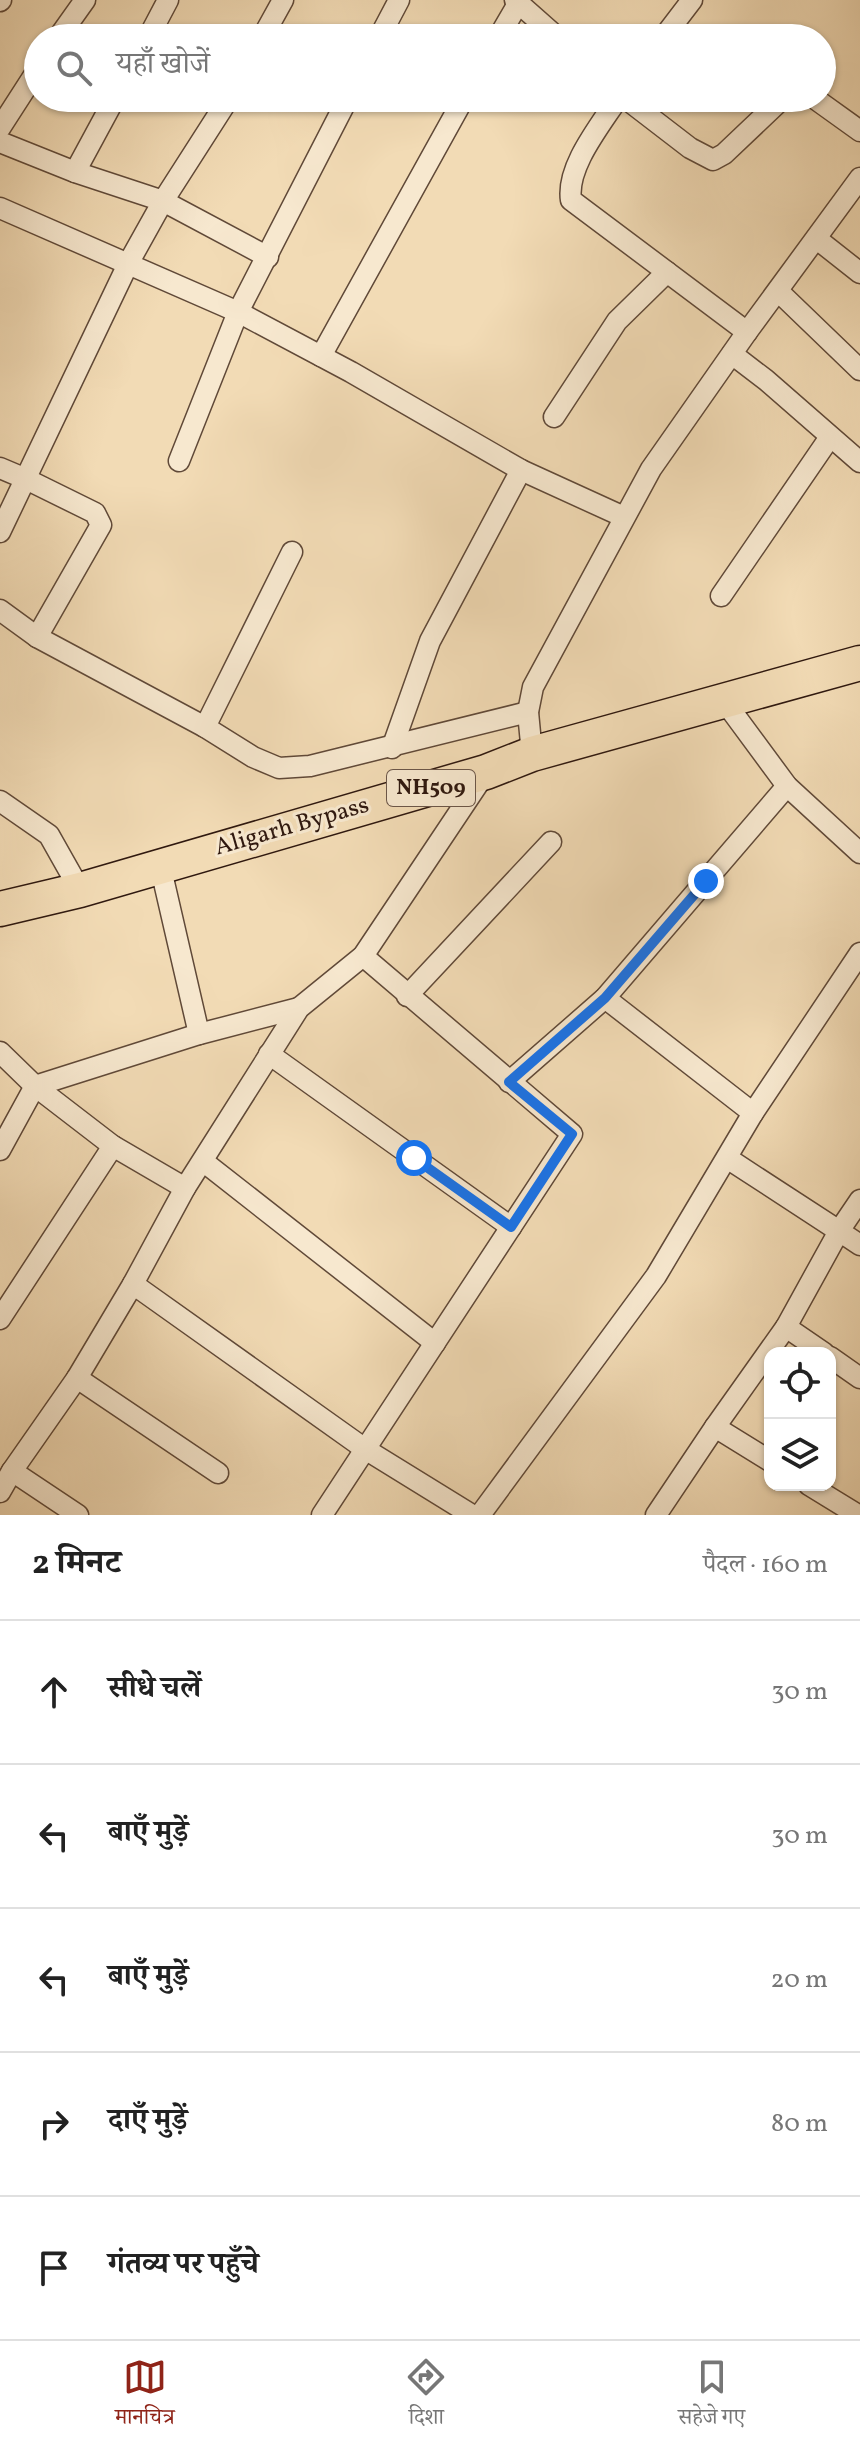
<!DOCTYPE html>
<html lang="hi">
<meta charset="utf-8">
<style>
:root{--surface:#fff;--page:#f6f6f6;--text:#222;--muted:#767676;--line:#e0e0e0;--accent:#8f2418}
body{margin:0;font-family:Vollkorn,"Noto Serif Devanagari",serif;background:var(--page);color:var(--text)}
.controls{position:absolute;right:24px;bottom:24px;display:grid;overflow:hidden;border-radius:16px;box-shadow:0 2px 6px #0004}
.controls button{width:72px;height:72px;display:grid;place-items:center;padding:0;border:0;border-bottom:2px solid var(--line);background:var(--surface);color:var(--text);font:40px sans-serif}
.stop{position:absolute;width:24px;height:24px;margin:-18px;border:6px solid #1a73e8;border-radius:50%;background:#fff}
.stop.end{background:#1a73e8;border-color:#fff;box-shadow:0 2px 8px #0008}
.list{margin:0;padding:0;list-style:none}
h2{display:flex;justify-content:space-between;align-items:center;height:104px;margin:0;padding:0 32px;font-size:34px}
h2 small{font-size:26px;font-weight:400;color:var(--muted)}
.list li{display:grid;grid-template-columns:52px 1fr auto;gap:24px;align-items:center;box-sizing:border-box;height:144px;padding:0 32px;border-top:2px solid var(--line)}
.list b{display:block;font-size:30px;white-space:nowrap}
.list em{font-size:26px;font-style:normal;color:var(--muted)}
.icon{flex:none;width:44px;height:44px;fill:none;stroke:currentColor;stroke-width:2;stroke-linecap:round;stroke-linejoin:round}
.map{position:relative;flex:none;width:860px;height:1515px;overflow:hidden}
.search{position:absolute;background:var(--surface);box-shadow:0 2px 6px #0004;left:24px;right:24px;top:24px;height:88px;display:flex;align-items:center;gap:20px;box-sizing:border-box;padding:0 28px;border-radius:44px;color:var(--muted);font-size:30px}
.sheet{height:824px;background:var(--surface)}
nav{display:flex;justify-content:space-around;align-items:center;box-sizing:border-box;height:112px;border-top:2px solid var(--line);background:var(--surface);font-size:22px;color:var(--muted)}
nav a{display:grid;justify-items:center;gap:4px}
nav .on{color:var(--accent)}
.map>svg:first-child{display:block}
</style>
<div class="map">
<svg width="860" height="1515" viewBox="0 0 860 1515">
<rect width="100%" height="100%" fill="#f2dbb5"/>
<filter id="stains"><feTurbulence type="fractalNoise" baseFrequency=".0025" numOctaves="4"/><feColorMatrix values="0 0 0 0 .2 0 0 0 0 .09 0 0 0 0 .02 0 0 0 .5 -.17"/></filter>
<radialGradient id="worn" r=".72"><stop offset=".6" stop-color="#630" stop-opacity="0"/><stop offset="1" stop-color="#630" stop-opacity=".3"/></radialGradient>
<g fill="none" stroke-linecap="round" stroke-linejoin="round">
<defs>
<g id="minor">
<polyline points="515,0 558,38"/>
<polyline points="0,1 1,0"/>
<polyline points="58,38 85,0"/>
<polyline points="148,38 168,0"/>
<polyline points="262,38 283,0"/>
<polyline points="379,38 399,0"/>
<polyline points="498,38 519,2"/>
<polyline points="663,38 692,0"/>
<path d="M618 98C600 126 566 167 571 200L747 332"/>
<polyline points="625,98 690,148 713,160 724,154 783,98"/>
<polyline points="814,98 860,131"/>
<polyline points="0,128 38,69"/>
<polyline points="0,142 75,172 163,201 268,257"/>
<polyline points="75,172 115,98"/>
<polyline points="0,208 238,312 351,372 521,470 624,517"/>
<polyline points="817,239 860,273"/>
<polyline points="778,291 860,370"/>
<polyline points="732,354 766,380 860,462"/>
<polyline points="321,356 464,98"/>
<polyline points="554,417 617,321 667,272"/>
<polyline points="179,461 238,312 348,98"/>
<polyline points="0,468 26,479 95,513 101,525 37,637"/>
<polyline points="0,532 129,262 163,201 229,98"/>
<polyline points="721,596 830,437"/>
<polyline points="0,610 37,637 205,727 253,757 279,768 310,766 528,712"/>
<polyline points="725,702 787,786 860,853"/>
<polyline points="205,727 292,552"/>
<polyline points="392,748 430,641 521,470"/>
<polyline points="532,754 528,712 533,687 651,469 747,332 860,178"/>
<polyline points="0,801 49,835 80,890"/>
<polyline points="160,865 199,1034"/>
<polyline points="407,996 551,842"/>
<polyline points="605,998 753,1113"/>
<polyline points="0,1052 35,1086 113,1146 185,1188"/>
<polyline points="269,1054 511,1227"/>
<polyline points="509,1082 605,998 787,786"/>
<polyline points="0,1150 35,1086 199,1034 299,1008"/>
<polyline points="727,1158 839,1231 860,1200"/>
<polyline points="204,1162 435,1343"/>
<polyline points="133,1284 365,1449 472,1515"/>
<polyline points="0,1319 113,1146"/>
<polyline points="786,1327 824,1353"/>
<polyline points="830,1357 860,1378"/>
<polyline points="77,1378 218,1473"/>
<polyline points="715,1427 770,1461"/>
<polyline points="809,1485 858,1515"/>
<polyline points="0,1492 12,1471"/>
<polyline points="78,1515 12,1471 77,1378 133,1284 185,1188 299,1008 363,956 486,772"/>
<polyline points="322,1515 572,1134 363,956"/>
<polyline points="480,1515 656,1276 753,1113 860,953"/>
<polyline points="656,1515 715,1427 786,1327 839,1231 860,1245"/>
</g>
<polyline id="trunk" points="0,909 80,890 486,772 532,754 860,663"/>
</defs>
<!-- minor casing -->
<use href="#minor" stroke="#604938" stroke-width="23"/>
<!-- trunk casing -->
<use href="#trunk" stroke="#2f180f" stroke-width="37"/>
<!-- minor -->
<use href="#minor" stroke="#f7e8cf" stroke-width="20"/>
<!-- trunk -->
<use href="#trunk" stroke="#f2dbb5" stroke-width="34"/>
</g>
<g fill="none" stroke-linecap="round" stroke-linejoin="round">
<!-- route -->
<polyline stroke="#1a73e8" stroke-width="10" points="414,1158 511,1227 572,1134 509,1082 605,998 706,881"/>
</g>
<g text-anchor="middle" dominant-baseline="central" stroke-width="6" stroke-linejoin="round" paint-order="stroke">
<!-- shield labels -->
<rect fill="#f7e8cf" stroke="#6b5649" stroke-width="2" x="387" y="770" width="88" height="36" rx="6"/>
<g font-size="22" font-weight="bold" fill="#2f180f">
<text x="431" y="788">NH509</text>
</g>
<!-- street labels -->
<g font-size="24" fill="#2f180f" stroke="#f7e8cf">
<text transform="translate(292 827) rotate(-16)">Aligarh Bypass</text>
</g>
</g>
<rect width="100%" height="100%" filter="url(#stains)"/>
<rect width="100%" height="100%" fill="url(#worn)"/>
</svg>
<div class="controls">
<button><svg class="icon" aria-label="locate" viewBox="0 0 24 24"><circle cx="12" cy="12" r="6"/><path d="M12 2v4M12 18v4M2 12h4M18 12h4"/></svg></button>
<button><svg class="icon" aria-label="layers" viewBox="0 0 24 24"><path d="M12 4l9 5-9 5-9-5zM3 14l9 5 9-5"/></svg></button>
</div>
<div class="stop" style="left:414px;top:1158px"></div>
<div class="stop end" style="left:706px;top:881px"></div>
<div class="search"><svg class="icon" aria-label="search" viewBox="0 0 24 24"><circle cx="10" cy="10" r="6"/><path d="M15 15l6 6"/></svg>यहाँ खोजें</div>
</div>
<section class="sheet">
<h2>2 मिनट<small>पैदल · 160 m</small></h2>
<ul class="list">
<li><svg class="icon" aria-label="ahead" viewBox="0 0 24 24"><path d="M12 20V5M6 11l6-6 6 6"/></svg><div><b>सीधे चलें</b></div><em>30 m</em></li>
<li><svg class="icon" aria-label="left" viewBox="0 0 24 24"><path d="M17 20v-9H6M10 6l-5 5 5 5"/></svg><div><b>बाएँ मुड़ें</b></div><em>30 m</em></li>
<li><svg class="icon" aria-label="left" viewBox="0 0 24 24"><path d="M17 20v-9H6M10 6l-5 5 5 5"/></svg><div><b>बाएँ मुड़ें</b></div><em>20 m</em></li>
<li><svg class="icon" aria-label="right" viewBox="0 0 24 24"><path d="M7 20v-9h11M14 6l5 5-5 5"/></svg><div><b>दाएँ मुड़ें</b></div><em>80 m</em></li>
<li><svg class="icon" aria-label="arrive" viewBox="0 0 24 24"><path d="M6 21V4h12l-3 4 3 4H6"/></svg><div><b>गंतव्य पर पहुँचे</b></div></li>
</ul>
</section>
<nav>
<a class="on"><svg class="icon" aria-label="map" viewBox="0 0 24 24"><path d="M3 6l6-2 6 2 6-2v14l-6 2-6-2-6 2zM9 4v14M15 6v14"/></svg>मानचित्र</a>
<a><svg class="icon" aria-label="directions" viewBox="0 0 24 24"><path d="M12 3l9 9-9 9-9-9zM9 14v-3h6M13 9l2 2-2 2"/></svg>दिशा</a>
<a><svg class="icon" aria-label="saved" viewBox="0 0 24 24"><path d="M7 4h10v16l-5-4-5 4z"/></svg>सहेजे गए</a>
</nav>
